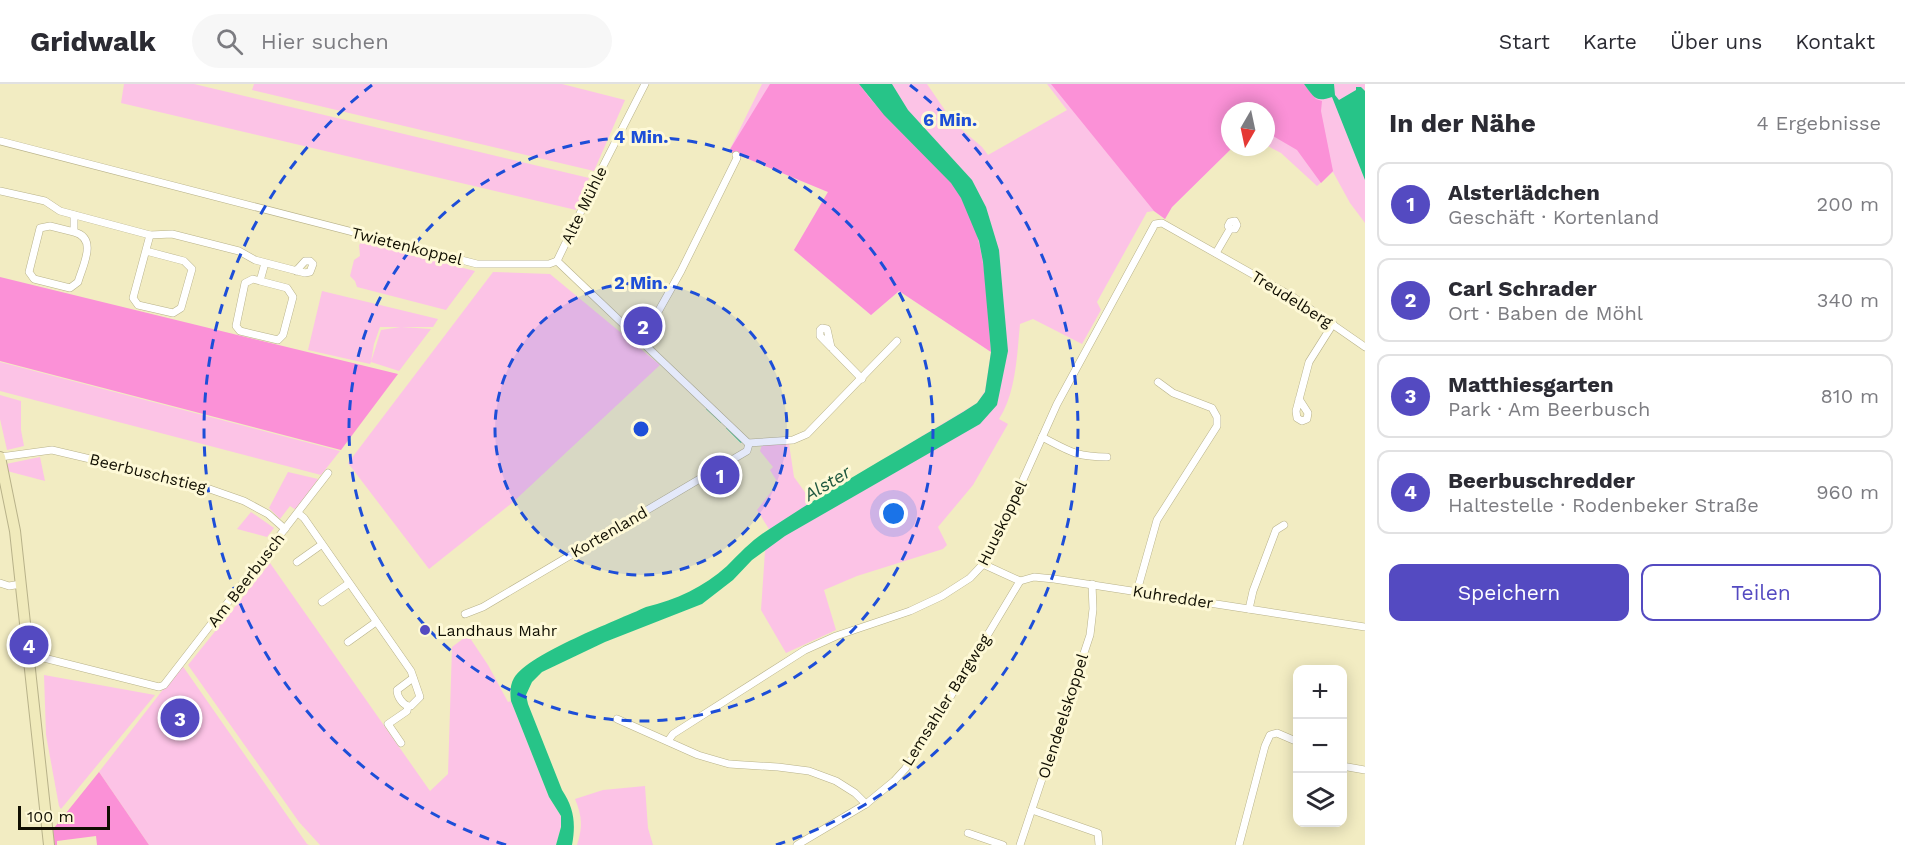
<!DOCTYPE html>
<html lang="de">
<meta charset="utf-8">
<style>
:root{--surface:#fff;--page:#f7f7f7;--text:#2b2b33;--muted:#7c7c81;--line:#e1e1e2;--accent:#544ac1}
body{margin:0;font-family:"Work Sans",sans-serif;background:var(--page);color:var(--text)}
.controls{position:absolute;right:18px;bottom:18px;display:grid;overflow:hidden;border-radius:12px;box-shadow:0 3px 15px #0003}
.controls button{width:54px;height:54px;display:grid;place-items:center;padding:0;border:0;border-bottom:2px solid var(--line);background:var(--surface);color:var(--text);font:30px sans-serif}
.compass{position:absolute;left:1221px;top:18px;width:54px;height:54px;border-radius:50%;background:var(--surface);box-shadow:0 3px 15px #0003;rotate:189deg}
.scale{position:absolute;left:18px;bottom:15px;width:92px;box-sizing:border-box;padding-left:6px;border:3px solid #110f02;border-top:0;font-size:16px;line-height:21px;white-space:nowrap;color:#110f02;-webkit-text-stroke:4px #fef9d7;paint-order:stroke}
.you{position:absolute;left:894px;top:430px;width:21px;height:21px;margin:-15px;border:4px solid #fff;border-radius:50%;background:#1a73e8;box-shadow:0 0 0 9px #1a73e833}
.badge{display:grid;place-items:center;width:39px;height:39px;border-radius:50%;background:var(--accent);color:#fff;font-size:20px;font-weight:700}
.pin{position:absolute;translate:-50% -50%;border:3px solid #fff;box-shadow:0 2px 6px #0006}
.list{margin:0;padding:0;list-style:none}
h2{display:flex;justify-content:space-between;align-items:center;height:78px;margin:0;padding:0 24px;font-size:26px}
h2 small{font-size:20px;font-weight:400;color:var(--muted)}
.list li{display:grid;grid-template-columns:39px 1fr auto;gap:18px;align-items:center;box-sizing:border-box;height:84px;margin:0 12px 12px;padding:0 12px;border:2px solid var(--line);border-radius:12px}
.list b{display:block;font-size:22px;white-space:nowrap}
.list p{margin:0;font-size:20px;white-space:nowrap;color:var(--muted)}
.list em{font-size:20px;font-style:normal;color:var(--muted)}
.actions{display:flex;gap:12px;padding:18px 24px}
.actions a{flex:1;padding:14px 0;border:2px solid var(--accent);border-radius:12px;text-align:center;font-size:21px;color:var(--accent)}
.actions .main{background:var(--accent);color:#fff}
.icon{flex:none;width:33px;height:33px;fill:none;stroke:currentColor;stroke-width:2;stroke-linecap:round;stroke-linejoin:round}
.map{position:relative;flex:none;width:1365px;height:761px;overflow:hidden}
header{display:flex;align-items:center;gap:36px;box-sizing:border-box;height:84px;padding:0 30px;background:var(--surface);border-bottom:2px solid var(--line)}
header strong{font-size:28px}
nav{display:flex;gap:33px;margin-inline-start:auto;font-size:21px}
.search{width:420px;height:54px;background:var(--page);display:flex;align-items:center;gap:15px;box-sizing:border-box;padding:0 21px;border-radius:33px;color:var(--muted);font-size:22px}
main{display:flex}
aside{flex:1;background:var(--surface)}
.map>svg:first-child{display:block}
</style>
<header>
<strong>Gridwalk</strong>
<div class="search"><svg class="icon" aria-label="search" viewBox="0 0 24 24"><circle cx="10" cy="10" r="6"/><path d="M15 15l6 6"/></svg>Hier suchen</div>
<nav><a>Start</a><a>Karte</a><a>Über uns</a><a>Kontakt</a></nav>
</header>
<main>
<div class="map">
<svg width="1365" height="761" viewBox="0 0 1365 761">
<rect width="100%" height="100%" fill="#f2ecc2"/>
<!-- green -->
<g fill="#fcc3e6">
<polygon points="124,0 194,0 589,94 576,126 121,19"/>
<polygon points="254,0 562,0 625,16 594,87 252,6"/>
<path d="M762 0H927L953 38 982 63 988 71 1067 26 1047 0H1365V7L1361 5 1348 51 1365 96V139L1350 119 1333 88 1317 102 1281 69 1266 61V27H1230V63H1233L1172 123 1165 135 1154 127 1147 128 1097 218 1101 226 1082 260 1033 235 1020 240C1017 271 1016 309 999 335L1008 340 973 401 938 443 947 461 943 465 857 492 824 506 836 546 786 569 761 526 765 467 769 445 757 426 778 399 770 386 773 383 760 367 762 361 789 360 794 393 812 418 977 319 985 307 991 268 899 207 871 231 794 166 828 108 729 67Z"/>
<polygon points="362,158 475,187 446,226 357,203 355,197 350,192 354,176 360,172 359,161"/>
<polygon points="493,188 550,190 660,281 512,419 429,485 348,379"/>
<polygon points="322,207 438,235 433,243 380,243 374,260 371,278 381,246 401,243 431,245 399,287 371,278 370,280 308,266"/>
<polygon points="0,278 340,367 321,391 0,307"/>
<polygon points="0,311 21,317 21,346 24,362 7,366 0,335"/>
<polygon points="40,373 45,397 7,387 6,380"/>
<polygon points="288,388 318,395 296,426 290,422 280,435 269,424"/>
<polygon points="251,428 274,444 267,453 237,445"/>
<polygon points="270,479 430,707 448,690 452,563 468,551 488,581 508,618 511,617 549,713 561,732 561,743 556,761 320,761 299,738 188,581"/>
<polygon points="182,581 307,760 309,761 149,761 99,688"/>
<polygon points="44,591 155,611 61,725 59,722 46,651"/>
<path d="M645 702 648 744 653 761H577C583 743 582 732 575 715L603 706Z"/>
</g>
<!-- forest -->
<g fill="#fb91d7">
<path d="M770 0H859C885 36 920 64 950 97 988 141 986 214 991 268L899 207 871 231 794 166 828 108 729 67Z"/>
<polygon points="1051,0 1304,0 1316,15 1322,17 1321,27 1333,87 1321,99 1297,66 1266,48 1266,27 1230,27 1230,63 1233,63 1172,123 1165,135 1154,127"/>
<polygon points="0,193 398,290 341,366 0,277"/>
<polygon points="99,688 149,761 97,761 96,752 57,757 57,761 51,761 50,749"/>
</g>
<!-- water -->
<g fill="#27c488">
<path d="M859 0H892L908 26 972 96 986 123 999 166 1008 267 997 321 980 340 785 452 752 476 733 496 702 520 605 558 542 588 532 598 526 611 528 620 562 706C574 724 576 739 572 761H556L561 743V732L549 713 511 617C510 609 510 601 514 594 530 569 616 537 646 523 676 516 704 503 727 482 740 469 752 456 768 446 831 404 898 367 963 328L977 319 985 308 991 268 983 178 979 157 961 114 951 99 884 31Z"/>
<path d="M1304 0H1334L1335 11 1339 16 1356 6V3H1361L1365 7V96L1332 13C1315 19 1314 13 1304 0Z"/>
</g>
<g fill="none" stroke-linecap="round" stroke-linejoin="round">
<!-- stream -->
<g stroke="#27c488" stroke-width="1.5">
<polyline points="707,325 721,338"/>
<polyline points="727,344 741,358"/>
</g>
<defs>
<g id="street">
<polyline points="0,57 477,180 549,180 557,177 749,360 747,367 483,523 465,530"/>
<polyline points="0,107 45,117 60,127 150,151 172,150 239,167 255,176 305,189 310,188 313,180 310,177 305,177 296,187"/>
<path d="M74 148C98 154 83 181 78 198L70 204 34 195 29 188 40 144 50 142 74 148V131"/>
<polyline points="146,167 184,177 192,185 181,224 173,229 138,221 133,214 150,151"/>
<polyline points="1216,169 1230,145 1235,145 1237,141 1235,137 1230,138 1228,142 1230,145"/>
<polyline points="557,177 598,92 645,0"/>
<polyline points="260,197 287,204 293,213 283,251 278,256 240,247 236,242 245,199 253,195 260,197 265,179"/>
<polyline points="638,255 658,228 681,187 737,74 736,71"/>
<polyline points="831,263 827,245 822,244 820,246 820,252 862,295"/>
<polyline points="1299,315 1308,329 1307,335 1302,337 1297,334 1296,327 1309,278 1333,240"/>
<path d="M1042 353C1069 367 1076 373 1107 373"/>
<polyline points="748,359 793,356 807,350 897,257"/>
<polyline points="0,373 52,366 137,386 204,403 244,417 268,430 285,445"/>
<polyline points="298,429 304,434 411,587 420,613 411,622 408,622 407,627 388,640 401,659"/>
<polyline points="297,478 321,461"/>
<polyline points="985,481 1020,497 1034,493 1054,495 1365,543"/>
<polyline points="0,499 9,502 21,500"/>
<polyline points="1137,507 1157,436 1217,342 1217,333 1212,324 1173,309 1158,298"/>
<polyline points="322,518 348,500"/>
<polyline points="1249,525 1253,507 1276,446 1284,441"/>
<polyline points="348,558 376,538"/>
<polyline points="28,570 159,603 164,601 328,389"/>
<path d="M408 622C402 620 397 612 397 606L413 594"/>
<polyline points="617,635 698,671 729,680 778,683 809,687 836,697 855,709 866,720"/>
<polyline points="668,657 673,650 805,566 836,552 910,527 942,512 970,494 987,476 1057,320 1155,140 1162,139 1293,213 1365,263"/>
<polyline points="1342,682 1365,686"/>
<polyline points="1032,726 1098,749 1099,761"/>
<polyline points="968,749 1003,761"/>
<polyline points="797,761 866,720 894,697 905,685 925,655 1020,497"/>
<polyline points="1020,761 1090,551 1093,525 1092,500"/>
<polyline points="1239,761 1265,662 1270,651 1277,649 1298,658"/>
</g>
<polyline id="secondary" points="0,373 15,447 49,761"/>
</defs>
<!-- street casing -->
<use href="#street" stroke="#b8b28a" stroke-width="8"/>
<!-- secondary casing -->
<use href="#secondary" stroke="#b8b28a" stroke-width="12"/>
<!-- street -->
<use href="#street" stroke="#fff" stroke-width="7"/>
<!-- secondary -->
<use href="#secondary" stroke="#f0eabb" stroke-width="10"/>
</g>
<!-- distance rings -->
<circle cx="641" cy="345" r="146" fill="#1d4ed8" fill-opacity=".12"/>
<g fill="none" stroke="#1d4ed8" stroke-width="3" stroke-dasharray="10 8">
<circle cx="641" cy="345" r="146"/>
<circle cx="641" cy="345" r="292"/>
<path d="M506 761A437 437 0 0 1 372 1M910 1A437 437 0 0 1 776 761"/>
</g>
<!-- markers -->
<circle fill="#544ac1" stroke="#fef9d7" stroke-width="2" cx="425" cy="546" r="6"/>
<g text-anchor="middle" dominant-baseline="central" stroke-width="6" stroke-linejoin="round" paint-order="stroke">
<!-- street labels -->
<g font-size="16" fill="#110f02" stroke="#fef9d7">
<text transform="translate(584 121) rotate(-64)">Alte Mühle</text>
<text transform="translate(407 162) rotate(14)">Twietenkoppel</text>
<text transform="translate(1292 215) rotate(32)">Treudelberg</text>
<text transform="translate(148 389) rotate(14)">Beerbuschstieg</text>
<text transform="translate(1002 439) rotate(-64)">Huuskoppel</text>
<text transform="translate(609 448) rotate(-30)">Kortenland</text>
<text transform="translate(246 496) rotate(-52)">Am Beerbusch</text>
<text transform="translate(1173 513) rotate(9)">Kuhredder</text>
<text transform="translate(946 616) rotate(-58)">Lemsahler Bargweg</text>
<text transform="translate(1063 632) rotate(-72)">Olendeelskoppel</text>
</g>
<!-- poi labels -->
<g font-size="16" fill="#110f02" stroke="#fef9d7" text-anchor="start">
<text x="437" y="546">Landhaus Mahr</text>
</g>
<!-- water labels -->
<g font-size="18" font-style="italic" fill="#225a41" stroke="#fef9d7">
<text transform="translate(827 399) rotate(-31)">Alster</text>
</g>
</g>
<circle cx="641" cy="345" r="9" fill="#1d4ed8" stroke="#fef9d7" stroke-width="3"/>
<g font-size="18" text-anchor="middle" font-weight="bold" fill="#1d4ed8" stroke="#fef9d7" stroke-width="6" stroke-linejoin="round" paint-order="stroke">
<text x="950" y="42">6 Min.</text>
<text x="641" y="59">4 Min.</text>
<text x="641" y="205">2 Min.</text>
</g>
</svg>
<div class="controls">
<button>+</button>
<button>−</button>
<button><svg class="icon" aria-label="layers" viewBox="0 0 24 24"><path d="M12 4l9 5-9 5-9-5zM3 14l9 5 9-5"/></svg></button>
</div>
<svg class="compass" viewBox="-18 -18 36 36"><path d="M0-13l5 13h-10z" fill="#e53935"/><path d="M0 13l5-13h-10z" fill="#7c7c81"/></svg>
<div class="scale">100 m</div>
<div class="you"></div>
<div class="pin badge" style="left:720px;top:391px">1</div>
<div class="pin badge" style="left:643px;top:242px">2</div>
<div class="pin badge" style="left:180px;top:634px">3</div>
<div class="pin badge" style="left:29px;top:561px">4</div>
</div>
<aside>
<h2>In der Nähe<small>4 Ergebnisse</small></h2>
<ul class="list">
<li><span class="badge">1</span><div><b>Alsterlädchen</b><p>Geschäft · Kortenland</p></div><em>200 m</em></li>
<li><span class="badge">2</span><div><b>Carl Schrader</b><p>Ort · Baben de Möhl</p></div><em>340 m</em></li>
<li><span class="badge">3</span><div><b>Matthiesgarten</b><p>Park · Am Beerbusch</p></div><em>810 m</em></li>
<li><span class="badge">4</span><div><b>Beerbuschredder</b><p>Haltestelle · Rodenbeker Straße</p></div><em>960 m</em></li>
</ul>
<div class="actions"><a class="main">Speichern</a><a>Teilen</a></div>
</aside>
</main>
